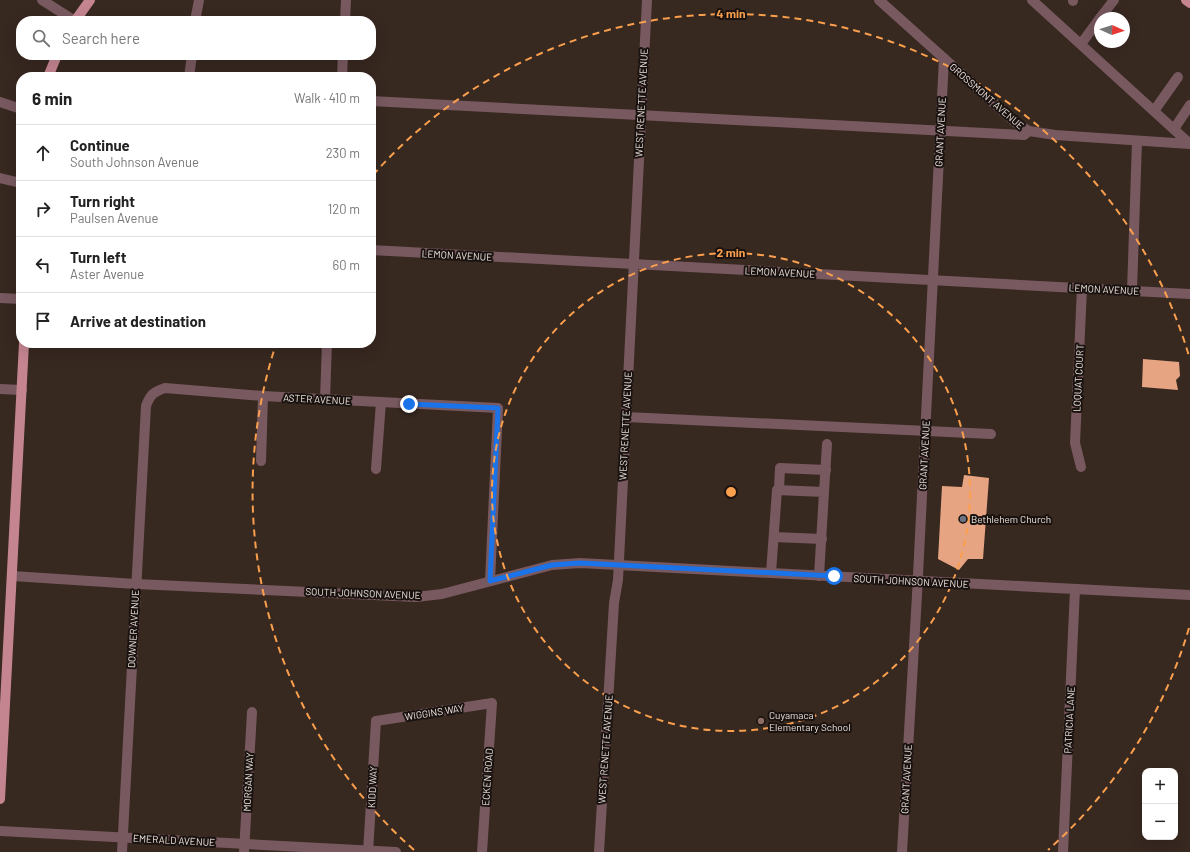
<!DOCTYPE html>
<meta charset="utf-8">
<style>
:root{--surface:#fff;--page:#f6f6f6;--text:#222;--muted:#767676;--line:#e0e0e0}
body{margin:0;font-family:Barlow,sans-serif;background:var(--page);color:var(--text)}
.controls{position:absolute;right:12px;bottom:12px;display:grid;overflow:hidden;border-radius:8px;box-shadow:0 4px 16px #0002}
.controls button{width:36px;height:36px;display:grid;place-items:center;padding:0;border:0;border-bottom:1px solid var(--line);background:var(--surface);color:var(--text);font:20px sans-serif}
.compass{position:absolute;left:1094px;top:12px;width:36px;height:36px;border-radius:50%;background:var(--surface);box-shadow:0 4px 16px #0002;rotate:93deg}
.stop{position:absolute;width:12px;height:12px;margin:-9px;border:3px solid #1a73e8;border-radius:50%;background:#fff}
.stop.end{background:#1a73e8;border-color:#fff;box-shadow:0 1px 4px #0008}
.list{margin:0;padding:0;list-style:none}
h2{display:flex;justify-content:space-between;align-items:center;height:52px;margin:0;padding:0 16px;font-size:17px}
h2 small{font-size:13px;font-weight:400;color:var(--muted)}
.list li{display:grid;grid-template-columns:26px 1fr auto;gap:12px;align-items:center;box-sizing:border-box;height:56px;padding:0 16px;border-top:1px solid var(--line)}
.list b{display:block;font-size:15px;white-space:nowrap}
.list p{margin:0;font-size:13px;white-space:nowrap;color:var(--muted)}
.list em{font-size:13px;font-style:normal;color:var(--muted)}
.icon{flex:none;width:22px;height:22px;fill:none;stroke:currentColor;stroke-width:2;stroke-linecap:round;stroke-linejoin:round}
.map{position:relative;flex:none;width:1190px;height:852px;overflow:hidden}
.search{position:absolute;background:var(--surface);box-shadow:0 4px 16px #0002;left:16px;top:16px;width:360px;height:44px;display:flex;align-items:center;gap:10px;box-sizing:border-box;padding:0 14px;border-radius:16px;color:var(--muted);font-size:15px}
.panel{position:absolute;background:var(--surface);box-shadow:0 4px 16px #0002;left:16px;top:72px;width:360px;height:276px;border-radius:16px}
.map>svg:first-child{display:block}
</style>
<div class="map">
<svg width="1190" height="852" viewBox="0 0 1190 852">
<rect width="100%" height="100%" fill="#372820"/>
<!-- building -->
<g fill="#e7a482">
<polygon points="1143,359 1179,362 1180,376 1176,380 1178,390 1142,387"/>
<polygon points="964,475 989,478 983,559 968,559 959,570 938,559 942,486 962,487"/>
</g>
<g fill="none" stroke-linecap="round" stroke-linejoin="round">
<!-- minor -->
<g stroke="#78595f" stroke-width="10">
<polyline points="42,0 75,21"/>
<polyline points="879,0 1016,123 1029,131 1055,135 1190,144"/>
<polyline points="1032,0 1190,144"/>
<polyline points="1073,1 1073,0"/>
<polyline points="1100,18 1114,0"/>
<polyline points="195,21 199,0"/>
<polyline points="345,21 346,0"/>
<polyline points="1081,44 1100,18"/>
<polyline points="189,77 192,55"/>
<polyline points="342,77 343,55"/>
<polyline points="371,101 1024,135 1029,131"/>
<polyline points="0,102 21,109"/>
<polyline points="1154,111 1178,77"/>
<polyline points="1174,129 1190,105"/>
<polyline points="0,178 21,183"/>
<polyline points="371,250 1190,294"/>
<polyline points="1132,291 1137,141"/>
<polyline points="0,298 21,299"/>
<polyline points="0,389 22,390"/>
<polyline points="325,399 327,343"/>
<polyline points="626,417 991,434"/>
<polyline points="261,461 263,396"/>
<polyline points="1081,467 1075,443 1082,288"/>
<polyline points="376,469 381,402"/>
<polyline points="779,490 780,468 826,470"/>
<polyline points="824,492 827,444"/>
<polyline points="774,537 822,539"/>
<polyline points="771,573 777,490 824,492 819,576"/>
<polyline points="12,576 136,584 416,597 442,594 552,565 580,563 1190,595"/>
<polyline points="0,831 396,852"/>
<path d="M122 852 146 406C150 395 153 392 165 388L263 396 498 408 490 581"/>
<polyline points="244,852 252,712"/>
<polyline points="368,852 376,721 492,703 482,852"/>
<polyline points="599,852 614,603 618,580 647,0"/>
<polyline points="902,852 917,595 944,58"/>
<polyline points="1063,852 1075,589"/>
</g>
<!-- major -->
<g stroke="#c48591" stroke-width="10">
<polyline points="1186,0 1190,3"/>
<polyline points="75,21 90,0"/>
<polyline points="48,77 57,55"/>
<polyline points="0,799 24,343"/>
</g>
</g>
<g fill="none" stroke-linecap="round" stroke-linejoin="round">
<!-- route -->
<polyline stroke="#1a73e8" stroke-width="5" points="409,404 498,408 490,581 552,565 580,563 834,576"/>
</g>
<!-- distance rings -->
<g fill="none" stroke="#f99f4d" stroke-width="2" stroke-dasharray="7 5">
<circle cx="731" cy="492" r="239"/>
<path d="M1189 628A478 478 0 0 1 1048 850M414 850A478 478 0 0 1 276 344M373 175A478 478 0 0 1 1189 356"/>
</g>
<!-- markers -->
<circle fill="#6b7280" stroke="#19120f" stroke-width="1.5" cx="963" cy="519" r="4"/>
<circle fill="#8d6e63" stroke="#19120f" stroke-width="1.5" cx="761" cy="721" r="4"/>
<g text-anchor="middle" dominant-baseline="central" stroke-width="4" stroke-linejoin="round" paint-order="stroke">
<!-- street labels -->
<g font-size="10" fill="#eee4df" stroke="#19120f">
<text transform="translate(987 96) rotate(41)">GROSSMONT AVENUE</text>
<text transform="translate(641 103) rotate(-87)">WEST RENETTE AVENUE</text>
<text transform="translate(940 132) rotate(-87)">GRANT AVENUE</text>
<text transform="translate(457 255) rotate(3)">LEMON AVENUE</text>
<text transform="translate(780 272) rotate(3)">LEMON AVENUE</text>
<text transform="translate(1104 289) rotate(3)">LEMON AVENUE</text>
<text transform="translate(1078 378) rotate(-87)">LOQUAT COURT</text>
<text transform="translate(317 399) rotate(3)">ASTER AVENUE</text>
<text transform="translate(625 426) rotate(-87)">WEST RENETTE AVENUE</text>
<text transform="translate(924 455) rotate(-87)">GRANT AVENUE</text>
<text transform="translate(911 581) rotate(3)">SOUTH JOHNSON AVENUE</text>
<text transform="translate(363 593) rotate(2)">SOUTH JOHNSON AVENUE</text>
<text transform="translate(133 629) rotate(-87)">DOWNER AVENUE</text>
<text transform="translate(434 712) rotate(-9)">WIGGINS WAY</text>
<text transform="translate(1069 720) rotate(-87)">PATRICIA LANE</text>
<text transform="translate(605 749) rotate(-86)">WEST RENETTE AVENUE</text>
<text transform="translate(487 777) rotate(-86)">ECKEN ROAD</text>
<text transform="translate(906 779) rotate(-87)">GRANT AVENUE</text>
<text transform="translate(248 782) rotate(-87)">MORGAN WAY</text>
<text transform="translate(372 787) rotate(-87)">KIDD WAY</text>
<text transform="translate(174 840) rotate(3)">EMERALD AVENUE</text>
</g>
<!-- poi labels -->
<g font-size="10" fill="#eee4df" stroke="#19120f" text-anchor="start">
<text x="971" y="519">Bethlehem Church</text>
<text x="769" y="715">Cuyamaca<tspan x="769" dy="12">Elementary School</tspan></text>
</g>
</g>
<circle cx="731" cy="492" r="6" fill="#f99f4d" stroke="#19120f" stroke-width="2"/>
<g font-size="12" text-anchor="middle" font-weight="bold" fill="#f99f4d" stroke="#19120f" stroke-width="4" stroke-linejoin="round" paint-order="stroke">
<text x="731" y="18">4 min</text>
<text x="731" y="257">2 min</text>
</g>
</svg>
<div class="controls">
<button>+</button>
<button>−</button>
</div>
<svg class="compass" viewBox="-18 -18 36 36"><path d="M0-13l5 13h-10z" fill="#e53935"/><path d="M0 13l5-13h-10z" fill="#767676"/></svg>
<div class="stop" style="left:834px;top:576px"></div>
<div class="stop end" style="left:409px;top:404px"></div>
<div class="search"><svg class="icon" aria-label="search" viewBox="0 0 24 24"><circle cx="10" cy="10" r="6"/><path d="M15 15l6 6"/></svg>Search here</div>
<section class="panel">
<h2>6 min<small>Walk · 410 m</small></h2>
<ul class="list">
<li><svg class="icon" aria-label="ahead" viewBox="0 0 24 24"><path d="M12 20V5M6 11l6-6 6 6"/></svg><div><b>Continue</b><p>South Johnson Avenue</p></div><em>230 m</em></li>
<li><svg class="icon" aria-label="right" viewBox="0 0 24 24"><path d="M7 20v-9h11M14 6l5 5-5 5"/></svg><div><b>Turn right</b><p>Paulsen Avenue</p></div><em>120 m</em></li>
<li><svg class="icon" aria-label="left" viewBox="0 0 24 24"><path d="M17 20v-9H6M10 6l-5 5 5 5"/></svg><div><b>Turn left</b><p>Aster Avenue</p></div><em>60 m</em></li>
<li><svg class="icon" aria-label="arrive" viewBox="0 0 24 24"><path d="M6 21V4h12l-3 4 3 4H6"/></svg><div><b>Arrive at destination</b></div></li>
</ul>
</section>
</div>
